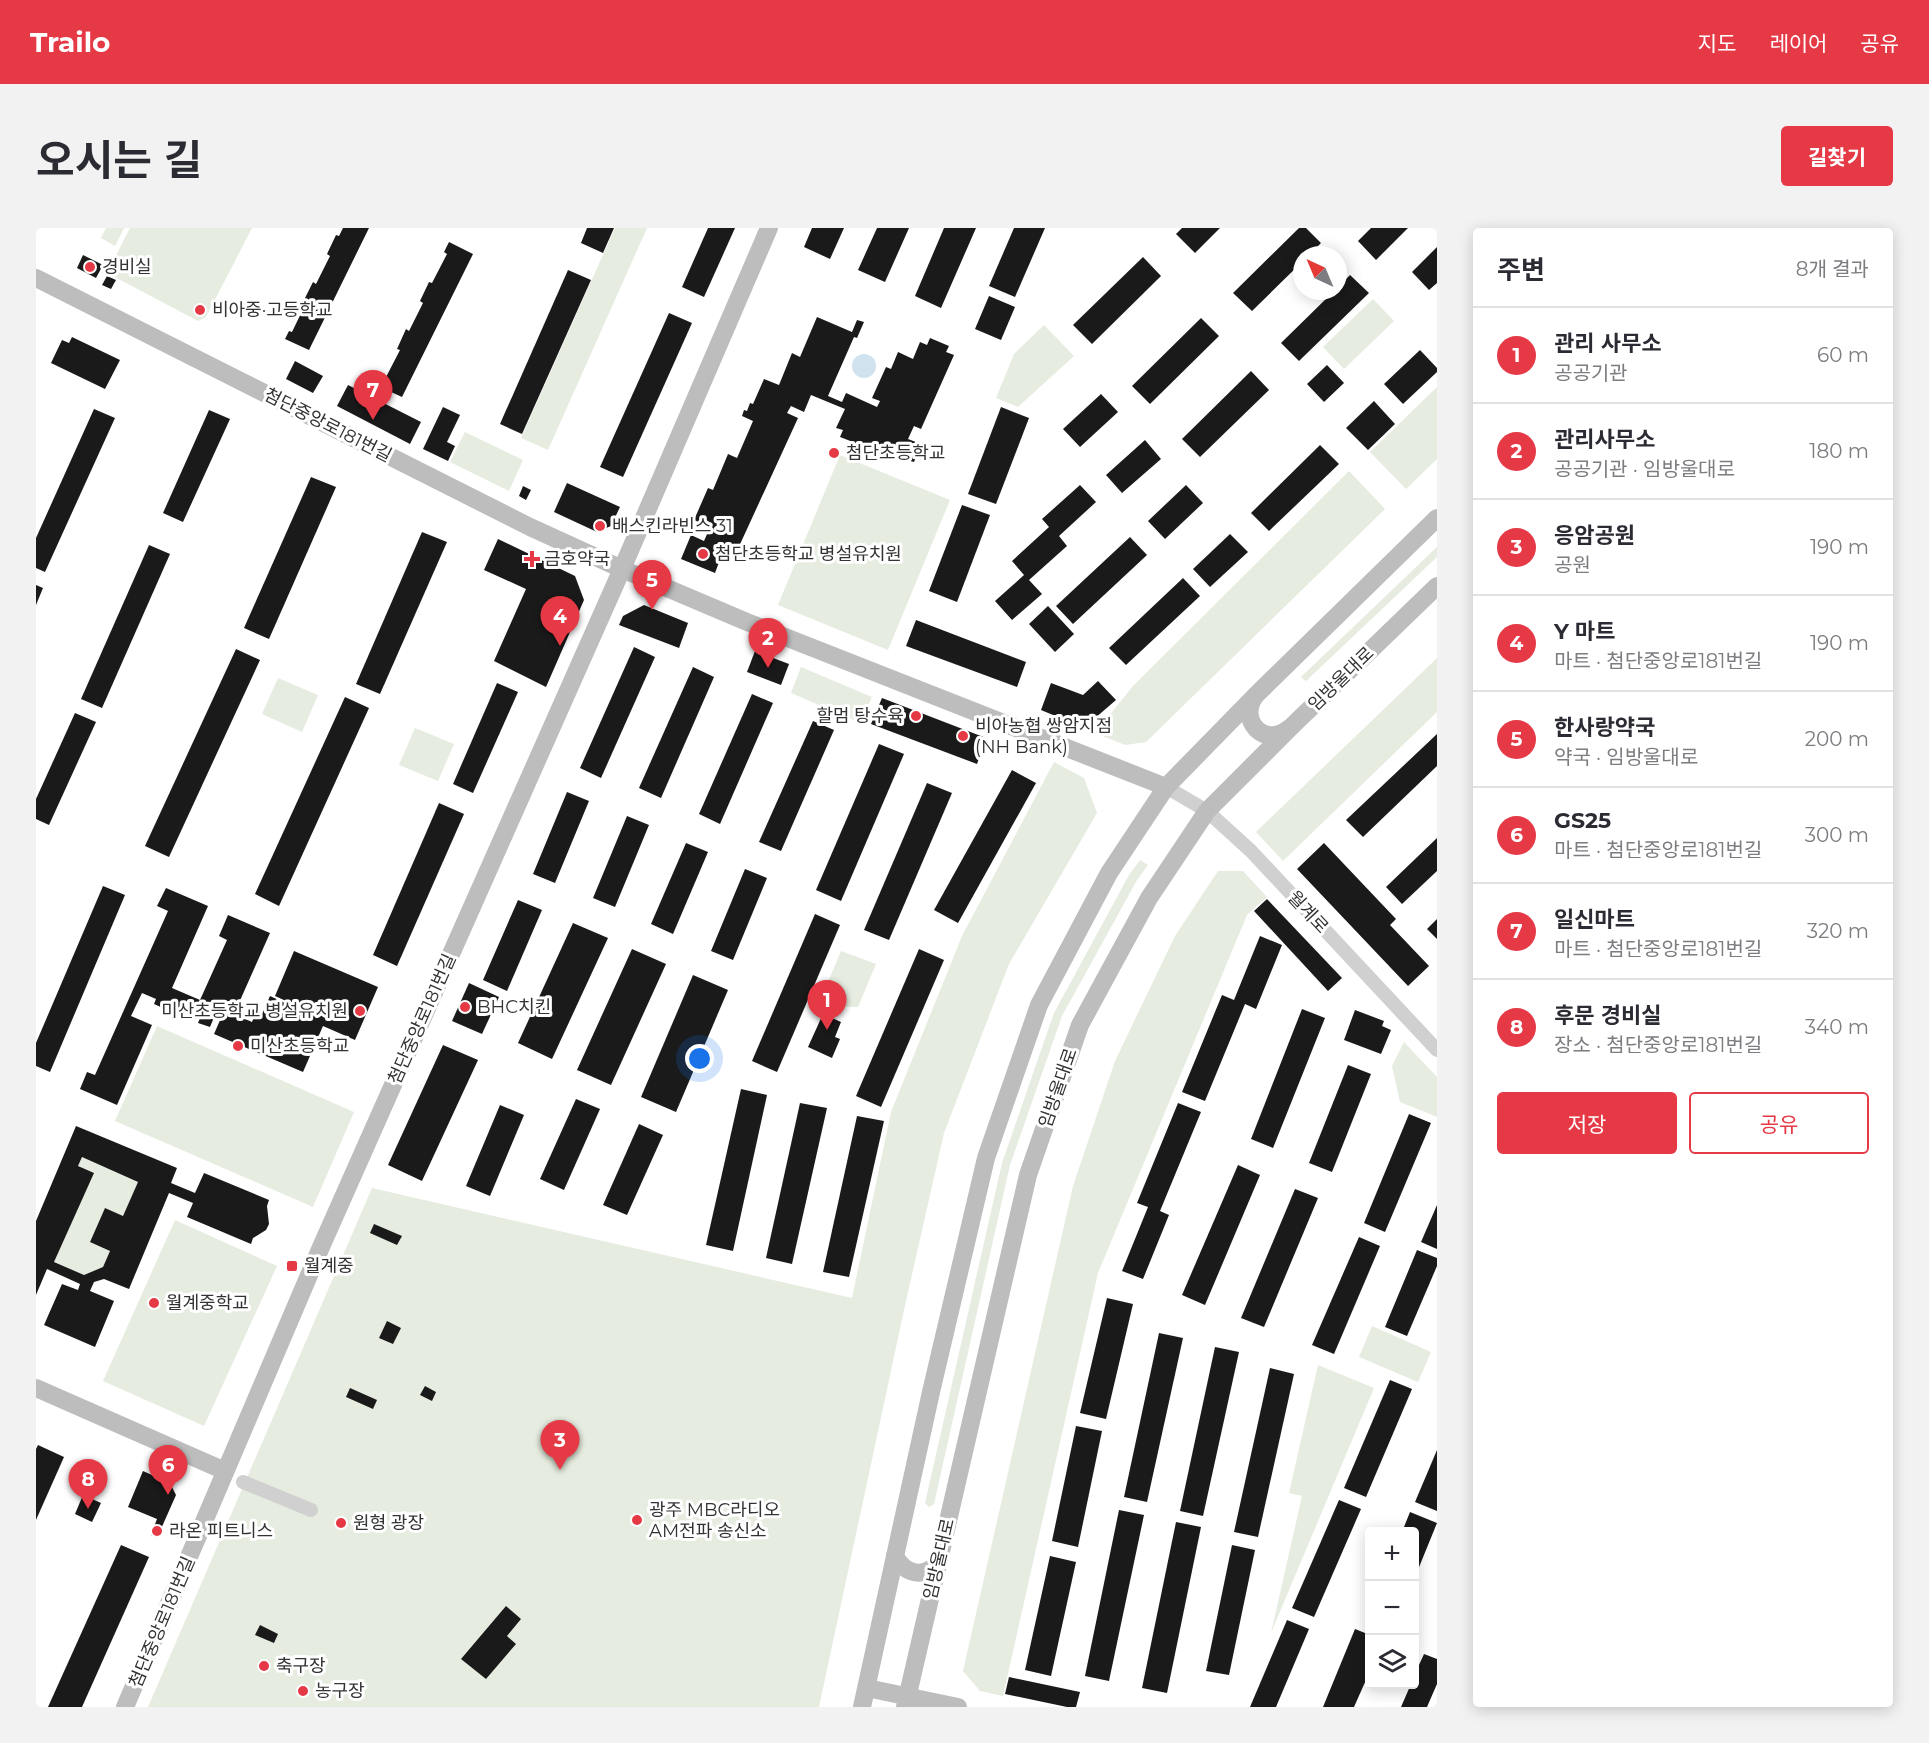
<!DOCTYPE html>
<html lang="ko">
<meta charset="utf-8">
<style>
:root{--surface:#fff;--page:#f2f2f3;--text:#2b2b33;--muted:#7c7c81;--line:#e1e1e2;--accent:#e63946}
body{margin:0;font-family:Montserrat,"Noto Sans KR",sans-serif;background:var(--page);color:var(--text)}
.controls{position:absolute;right:18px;bottom:18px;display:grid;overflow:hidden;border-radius:6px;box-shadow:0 3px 15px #0003}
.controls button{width:54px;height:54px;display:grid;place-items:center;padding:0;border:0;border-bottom:2px solid var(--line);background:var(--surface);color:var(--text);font:30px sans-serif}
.compass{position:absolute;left:1257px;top:18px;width:54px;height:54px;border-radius:50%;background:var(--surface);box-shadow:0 3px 15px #0003;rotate:316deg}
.you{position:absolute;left:664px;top:831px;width:21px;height:21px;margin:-15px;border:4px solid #fff;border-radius:50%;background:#1a73e8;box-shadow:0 0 0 9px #1a73e833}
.badge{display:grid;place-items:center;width:39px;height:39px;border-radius:50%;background:var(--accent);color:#fff;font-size:20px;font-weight:700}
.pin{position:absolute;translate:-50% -50px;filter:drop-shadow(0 2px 3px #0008)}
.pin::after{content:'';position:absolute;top:32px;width:21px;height:18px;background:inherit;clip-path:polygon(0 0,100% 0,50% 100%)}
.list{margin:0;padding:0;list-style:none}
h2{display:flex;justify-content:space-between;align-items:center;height:78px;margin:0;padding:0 24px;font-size:26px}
h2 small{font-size:20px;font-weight:400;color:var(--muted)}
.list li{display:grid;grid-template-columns:39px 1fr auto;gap:18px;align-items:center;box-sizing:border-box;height:96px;padding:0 24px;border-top:2px solid var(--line)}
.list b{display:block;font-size:22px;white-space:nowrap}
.list p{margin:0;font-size:20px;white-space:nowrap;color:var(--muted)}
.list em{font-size:20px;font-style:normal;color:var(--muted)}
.actions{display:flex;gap:12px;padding:18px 24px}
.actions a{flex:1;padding:14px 0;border:2px solid var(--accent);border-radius:6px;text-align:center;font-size:21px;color:var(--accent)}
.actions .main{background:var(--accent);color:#fff}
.icon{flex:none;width:33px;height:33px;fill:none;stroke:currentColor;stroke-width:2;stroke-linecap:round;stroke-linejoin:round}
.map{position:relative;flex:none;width:1401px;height:1479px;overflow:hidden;border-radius:6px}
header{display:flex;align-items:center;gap:36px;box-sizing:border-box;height:84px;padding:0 30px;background:var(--accent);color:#fff}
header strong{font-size:28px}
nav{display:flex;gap:33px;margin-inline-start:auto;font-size:21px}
.intro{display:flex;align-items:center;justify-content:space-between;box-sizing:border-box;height:144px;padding:0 36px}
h1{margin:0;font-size:42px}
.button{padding:15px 27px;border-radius:6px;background:var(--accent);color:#fff;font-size:21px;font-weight:700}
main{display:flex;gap:36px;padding:0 36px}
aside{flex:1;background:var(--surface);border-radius:6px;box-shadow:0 3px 15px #0003}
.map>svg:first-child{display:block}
</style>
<header>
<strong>Trailo</strong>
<nav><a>지도</a><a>레이어</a><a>공유</a></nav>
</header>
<div class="intro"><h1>오시는 길</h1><a class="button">길찾기</a></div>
<main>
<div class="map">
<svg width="1401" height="1479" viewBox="0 0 1401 1479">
<rect width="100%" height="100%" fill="#fff"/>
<!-- green -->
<g fill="#e6ecdf">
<polygon points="70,0 88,0 79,18 65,10"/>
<polygon points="94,0 216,0 170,89 162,93 75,47 74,39"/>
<polygon points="579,0 611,0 512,222 485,210"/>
<polygon points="1337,71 1358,93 1308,141 1287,119"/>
<polygon points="1008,97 1038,128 982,179 960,170 978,126"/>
<polygon points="1401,159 1401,231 1370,261 1334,224"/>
<polygon points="429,204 487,232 473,263 414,234"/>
<polygon points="804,227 914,272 852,422 742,377"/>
<polygon points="1313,243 1349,281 1110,514 1089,517 1059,505 1097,458"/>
<polygon points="1401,319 1401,329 1270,453 1274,457 1265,449"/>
<polygon points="1401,430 1401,484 1247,633 1220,604"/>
<polygon points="765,439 836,469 825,495 755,465"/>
<polygon points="242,450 282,467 266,504 226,486"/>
<polygon points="379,500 418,516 402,553 363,537"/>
<polygon points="1018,534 1048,550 1061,585 973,736 908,905 868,1082 783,1479 112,1479 336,960 816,1070 855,884 926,708"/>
<polygon points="1104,632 1112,637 1101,652 1026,788 974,937 898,1276 893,1279 889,1275 966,935 1018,785 1093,647"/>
<polygon points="1182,643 1207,643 1231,669 1211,687 1062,1045 967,1468 944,1463 927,1443 1037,958 1079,833 1139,708"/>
<polygon points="805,723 840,736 822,779 782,778"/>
<polygon points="121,798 318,884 277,979 79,893"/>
<polygon points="1368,814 1401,849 1401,889 1364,874 1356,838"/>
<polygon points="46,929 102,954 87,988 69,980 54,1013 74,1023 67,1039 48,1047 18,1034 57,946 42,938"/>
<polygon points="139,992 241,1038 168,1198 67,1153"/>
<polygon points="1336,1098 1395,1124 1382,1154 1323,1129"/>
<polygon points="1282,1137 1338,1160 1235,1405 1266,1268 1253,1265"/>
</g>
<!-- water -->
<circle fill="#cfe2ee" cx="828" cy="138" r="12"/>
<!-- building -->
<g fill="#1a1a1a" fill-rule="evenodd">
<polygon points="307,0 333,0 273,122 249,111 253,103 256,104 270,75 267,74 277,54 280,56 294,28 291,26 300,7 303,8"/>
<polygon points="551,0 578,0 567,25 545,15"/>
<polygon points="672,0 699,0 668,69 646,59"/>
<polygon points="776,0 808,0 794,31 768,19"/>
<polygon points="841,0 873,0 849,54 822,42"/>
<polygon points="908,0 940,0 905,80 879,68"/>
<polygon points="978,0 1009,0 979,69 953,58"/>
<polygon points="1146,0 1184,0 1159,25 1140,6"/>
<polygon points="1263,0 1270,0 1285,15 1273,27 1266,27 1266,34 1216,83 1197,65"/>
<polygon points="1335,0 1372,0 1340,32 1322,13"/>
<polygon points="413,14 437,26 366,169 342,158 347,149 349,151 364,122 361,121 370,101 373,103 387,75 384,73 393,54 396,55 411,26 408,24"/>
<polygon points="1401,19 1401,55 1393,62 1376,44"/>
<polygon points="47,27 67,37 60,50 41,40"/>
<polygon points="1107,29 1125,48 1056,116 1037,97"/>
<polygon points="532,42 555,52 486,206 464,196"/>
<polygon points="1314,47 1333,65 1263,133 1245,115 1298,63 1302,63 1302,59"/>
<polygon points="71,48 80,52 75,61 66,57"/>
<polygon points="953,68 979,79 965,112 939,101"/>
<polygon points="633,85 656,95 587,249 564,239"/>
<polygon points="781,89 816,104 821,92 828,94 821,110 818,109 792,168 806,174 810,165 841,179 844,173 836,170 850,139 855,141 862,124 877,131 884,114 891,117 894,110 913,118 910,124 918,127 885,201 878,198 872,211 885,216 878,234 848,226 804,209 807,202 800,200 809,181 775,167 768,184 755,178 751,185 762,190 700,325 688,321 679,345 645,331 655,307 668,313 674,299 658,292 672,260 677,262 692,226 701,230 717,193 706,188 708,182 711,183 714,175 717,176 728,151 743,157 756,125 764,129"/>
<polygon points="1165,90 1183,108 1114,176 1096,158"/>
<polygon points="36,109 84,132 69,161 15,135 26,112 33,115"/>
<polygon points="1384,122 1401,140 1401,144 1367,176 1348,156"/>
<polygon points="259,133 287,148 277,165 250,151"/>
<polygon points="1291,137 1308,155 1288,174 1271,156"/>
<polygon points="1215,143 1233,162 1164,229 1146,211"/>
<polygon points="312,157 385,194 374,216 301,178"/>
<polygon points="1065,166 1082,184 1044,219 1027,201"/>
<polygon points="1338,173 1359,196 1332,222 1310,200"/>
<polygon points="407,179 424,187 411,214 419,218 412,233 387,221"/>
<polygon points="965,179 993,190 960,276 932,266"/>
<polygon points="58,181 79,190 9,344 0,340 0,310"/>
<polygon points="173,182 194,191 147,294 127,285"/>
<polygon points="1109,212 1125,231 1086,265 1070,247"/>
<polygon points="1284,217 1303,236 1233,303 1215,285"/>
<polygon points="275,249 300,259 233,411 208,400"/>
<polygon points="531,255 584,279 575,298 561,304 518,284"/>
<polygon points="1044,257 1060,274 1023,308 1031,318 993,352 1006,366 976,392 959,373 988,347 976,333 1013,299 1006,291"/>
<polygon points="1150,257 1167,275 1129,311 1112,293"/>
<polygon points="487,258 495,262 490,272 483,268"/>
<polygon points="926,277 954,287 921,374 893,363"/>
<polygon points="386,304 411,314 344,466 320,456"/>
<polygon points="1194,306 1212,324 1174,359 1157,341"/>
<polygon points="1094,309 1111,327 1037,396 1020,378"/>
<polygon points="462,311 539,348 548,372 510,459 458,433 490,361 448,342"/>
<polygon points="113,317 134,326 66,480 45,471"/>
<polygon points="1147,350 1164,368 1090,437 1073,420"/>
<polygon points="0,357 7,360 0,377"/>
<polygon points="608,377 652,395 643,420 583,397 587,388"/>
<polygon points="1012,378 1038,406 1019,424 993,396"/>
<polygon points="880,392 990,434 981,459 870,418"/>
<polygon points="598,419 619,429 565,550 544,540"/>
<polygon points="200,421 224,432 133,629 109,618"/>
<polygon points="719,423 753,436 745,457 711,444"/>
<polygon points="657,439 678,449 625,570 603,560"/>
<polygon points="1062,453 1080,472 1051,497 1041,497 1005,482 1015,455 1047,467"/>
<polygon points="461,455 482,464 437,565 417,556"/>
<polygon points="716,466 737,475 684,596 663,586"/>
<polygon points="309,469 333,480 243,678 219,666"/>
<polygon points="846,470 950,510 941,536 835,496"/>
<polygon points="39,485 60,494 13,597 0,591 0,571"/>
<polygon points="777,493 798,502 745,623 723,614"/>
<polygon points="1401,506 1401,538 1327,609 1310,592"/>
<polygon points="843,516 868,526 805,673 780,662"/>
<polygon points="976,542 1000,555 922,695 898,682"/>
<polygon points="891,555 916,565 853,712 828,702"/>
<polygon points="531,564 553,573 519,655 497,646"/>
<polygon points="403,575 428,586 361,738 337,727"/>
<polygon points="591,588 613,597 579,679 557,670"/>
<polygon points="1401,610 1401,643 1366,676 1350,659"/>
<polygon points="650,615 672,624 637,706 615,696"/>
<polygon points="1288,615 1360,691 1354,697 1393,738 1372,758 1261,641"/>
<polygon points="709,641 731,650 697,732 675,723"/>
<polygon points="67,658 89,667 14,844 0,838 0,815"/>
<polygon points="130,660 172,678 136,760 164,772 191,712 183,708 192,687 234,705 198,786 216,794 218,789 224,791 234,768 249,775 250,773 239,768 258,723 342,759 319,812 287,798 267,844 178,806 185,790 179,787 174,799 162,795 167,783 159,780 154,792 118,776 120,771 106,765 95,788 116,797 81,877 44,861 51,844 59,847 132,683 121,678"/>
<polygon points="1231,671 1306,750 1292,763 1218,683"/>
<polygon points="482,672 506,682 471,763 447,752"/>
<polygon points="779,686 804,697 741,844 716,833"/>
<polygon points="1401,691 1401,711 1391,701"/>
<polygon points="537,695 572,710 516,831 482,815"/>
<polygon points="1224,708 1246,717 1220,781 1209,776 1169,873 1146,864 1186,767 1198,772"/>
<polygon points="596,721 630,736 575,857 541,842"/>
<polygon points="883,721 908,732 845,879 820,868"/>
<polygon points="657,747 692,762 640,884 605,869"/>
<polygon points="433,755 463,769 446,806 416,793"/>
<polygon points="1266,781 1289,790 1237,920 1215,911"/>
<polygon points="1319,782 1348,793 1346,798 1355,802 1345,826 1308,812"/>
<polygon points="787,786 805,794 799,809 804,811 796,830 772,819"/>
<polygon points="407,817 442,832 386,953 352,937"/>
<polygon points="1312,837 1335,846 1296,944 1273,935"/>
<polygon points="705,861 731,867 697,1023 670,1017"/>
<polygon points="540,871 564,881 528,962 504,951"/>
<polygon points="764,875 791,880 756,1036 730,1030"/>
<polygon points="1142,875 1165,884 1124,983 1133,987 1107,1051 1086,1043 1112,979 1101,975"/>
<polygon points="464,877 488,887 454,968 430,958"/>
<polygon points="1373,886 1395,895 1349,1004 1328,995"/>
<polygon points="821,888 848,893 813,1049 787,1044"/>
<polygon points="603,896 627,907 591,987 567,977"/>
<path d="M40 898 141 940 135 955 159 965 168 945 233 972 231 978 233 996 230 1002 217 1010 215 1016 151 989 157 975 133 965 93 1061 68 1051 58 1054 54 1063 78 1073 59 1119 8 1097 26 1056 42 1062 44 1056 11 1041 0 1067V993ZM46 929 102 954 87 988 69 980 54 1014 74 1023 67 1039 48 1047 18 1034 58 945 42 938Z"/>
<polygon points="1202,937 1224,947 1169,1077 1146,1067"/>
<polygon points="1259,961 1282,970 1228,1099 1205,1090"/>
<polygon points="1401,977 1401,1021 1385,1014"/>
<polygon points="338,996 366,1008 361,1017 334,1005"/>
<polygon points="1323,1009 1344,1018 1298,1126 1276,1117"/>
<polygon points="1381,1022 1401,1030 1401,1038 1371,1108 1349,1099"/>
<polygon points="1071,1070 1097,1076 1070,1191 1044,1185"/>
<polygon points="351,1093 365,1100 357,1116 343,1110"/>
<polygon points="1123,1105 1147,1110 1111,1274 1088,1269"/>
<polygon points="1179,1119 1203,1124 1167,1288 1144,1283"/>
<polygon points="1234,1140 1258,1146 1222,1309 1198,1304"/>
<polygon points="1354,1152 1376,1161 1330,1269 1308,1260"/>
<polygon points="389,1158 400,1164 396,1173 384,1167"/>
<polygon points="314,1160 341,1172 337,1181 310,1169"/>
<polygon points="1040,1198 1066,1203 1042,1319 1016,1313"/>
<polygon points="2,1217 28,1229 0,1292 0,1221"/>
<polygon points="1401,1222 1401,1283 1379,1274"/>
<polygon points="107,1243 134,1255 140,1267 121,1310 115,1307 121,1291 92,1279"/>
<polygon points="47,1267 65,1275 56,1294 39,1286"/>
<polygon points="1303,1272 1325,1281 1278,1389 1256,1380"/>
<polygon points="1083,1282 1108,1287 1073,1453 1049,1448"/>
<polygon points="1374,1284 1401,1295 1379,1349 1378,1304 1366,1304"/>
<polygon points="1140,1294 1165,1299 1131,1465 1106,1460"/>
<polygon points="85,1317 113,1329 46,1479 12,1479"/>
<polygon points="1196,1317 1219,1322 1193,1447 1170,1443"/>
<polygon points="1014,1328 1040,1334 1015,1448 989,1442"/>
<polygon points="470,1378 485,1391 471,1408 480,1416 450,1451 425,1431"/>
<polygon points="1251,1392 1273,1401 1240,1479 1214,1479"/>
<polygon points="224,1397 242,1406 238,1415 219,1407"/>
<polygon points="1319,1401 1334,1407 1334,1443 1318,1479 1287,1479"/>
<polygon points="1388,1426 1401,1431 1401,1456 1391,1479 1365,1479 1375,1456 1378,1456 1378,1448"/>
<polygon points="973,1449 1044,1464 1040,1479 1031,1479 969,1466"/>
</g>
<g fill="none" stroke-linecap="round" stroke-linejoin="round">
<!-- street -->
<g stroke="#d0d0d0" stroke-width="14">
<polyline points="1130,559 1171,583 1215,623 1401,822"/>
<polyline points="207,1254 275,1282"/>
</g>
<!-- secondary -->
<g stroke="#bdbdbd" stroke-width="18">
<polyline points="0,50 494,299 586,341 711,394 1130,559"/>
<path d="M1219 468C1202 492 1228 520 1252 501"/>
<polyline points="0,1160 189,1243"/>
<path d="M859 1328C869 1346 887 1351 902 1335"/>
<polyline points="831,1460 922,1479"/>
<polyline points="89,1479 285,1019 586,341 733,0"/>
<polyline points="826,1479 895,1164 950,930 1003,777 1073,645 1130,559 1222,465 1401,290"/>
<polyline points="869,1479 992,947 1044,797 1113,670 1171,583 1255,499 1401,358"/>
</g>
</g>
<!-- markers -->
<g fill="#e63946" stroke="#fff" stroke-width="2">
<circle cx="54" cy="39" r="6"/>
<circle cx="164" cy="82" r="6"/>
<circle cx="798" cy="225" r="6"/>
<circle cx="564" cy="298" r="6"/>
<circle cx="667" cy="326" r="6"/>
<path d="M493 322h6v6h6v6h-6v6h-6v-6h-6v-6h6z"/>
<circle cx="880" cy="488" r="6"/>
<circle cx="927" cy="508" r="6"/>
<circle cx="429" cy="779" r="6"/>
<circle cx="324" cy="783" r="6"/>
<circle cx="202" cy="818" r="6"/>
<rect x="250" y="1032" width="12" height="12" rx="3"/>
<circle cx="118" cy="1075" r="6"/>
<circle cx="601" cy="1292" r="6"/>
<circle cx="305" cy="1295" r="6"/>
<circle cx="121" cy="1303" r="6"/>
<circle cx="228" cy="1438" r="6"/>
<circle cx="267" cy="1463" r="6"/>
</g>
<g text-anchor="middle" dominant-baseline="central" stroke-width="6" stroke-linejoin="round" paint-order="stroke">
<!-- poi labels -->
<g font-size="18" fill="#333" stroke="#fff" text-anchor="start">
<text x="66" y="39">경비실</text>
<text x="176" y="82">비아중·고등학교</text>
<text x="810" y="225">첨단초등학교</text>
<text x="576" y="298">배스킨라빈스 31</text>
<text x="679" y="326">첨단초등학교 병설유치원</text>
<text x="508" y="331">금호약국</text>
<text x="868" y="488" text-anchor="end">할멈 탕수육</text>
<text x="939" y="498">비아농협 쌍암지점<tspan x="939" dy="21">(NH Bank)</tspan></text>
<text x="441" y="779">BHC치킨</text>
<text x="312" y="783" text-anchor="end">미산초등학교 병설유치원</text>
<text x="214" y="818">미산초등학교</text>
<text x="268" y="1038">월계중</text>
<text x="130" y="1075">월계중학교</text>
<text x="613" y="1282">광주 MBC라디오<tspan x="613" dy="21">AM전파 송신소</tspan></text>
<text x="317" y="1295">원형 광장</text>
<text x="133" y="1303">라온 피트니스</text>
<text x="240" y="1438">축구장</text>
<text x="279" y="1463">농구장</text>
</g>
<!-- street labels -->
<g font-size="18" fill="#333" stroke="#fff">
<text transform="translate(292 197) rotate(27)">첨단중앙로181번길</text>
<text transform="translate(1305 451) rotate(-44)">임방울대로</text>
<text transform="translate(1272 684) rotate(47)">월계로</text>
<text transform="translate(386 791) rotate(-66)">첨단중앙로181번길</text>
<text transform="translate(1022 860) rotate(-71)">임방울대로</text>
<text transform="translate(903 1331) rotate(-77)">임방울대로</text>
<text transform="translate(126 1394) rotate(-67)">첨단중앙로181번길</text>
</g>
</g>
</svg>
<div class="controls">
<button>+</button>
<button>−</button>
<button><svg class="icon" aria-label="layers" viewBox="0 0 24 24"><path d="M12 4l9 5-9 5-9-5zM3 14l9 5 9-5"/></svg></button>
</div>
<svg class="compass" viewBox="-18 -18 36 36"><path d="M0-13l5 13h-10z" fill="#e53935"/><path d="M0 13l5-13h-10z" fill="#7c7c81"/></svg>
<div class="you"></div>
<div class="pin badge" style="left:791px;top:802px">1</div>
<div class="pin badge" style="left:732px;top:440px">2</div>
<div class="pin badge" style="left:524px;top:1242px">3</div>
<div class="pin badge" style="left:524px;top:418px">4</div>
<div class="pin badge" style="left:616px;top:382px">5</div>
<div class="pin badge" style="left:132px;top:1267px">6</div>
<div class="pin badge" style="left:337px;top:192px">7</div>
<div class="pin badge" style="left:52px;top:1281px">8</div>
</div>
<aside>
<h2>주변<small>8개 결과</small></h2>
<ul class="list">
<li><span class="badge">1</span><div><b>관리 사무소</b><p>공공기관</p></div><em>60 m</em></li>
<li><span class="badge">2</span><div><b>관리사무소</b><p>공공기관 · 임방울대로</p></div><em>180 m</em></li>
<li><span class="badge">3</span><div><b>응암공원</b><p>공원</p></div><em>190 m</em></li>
<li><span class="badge">4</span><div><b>Y 마트</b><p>마트 · 첨단중앙로181번길</p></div><em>190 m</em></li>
<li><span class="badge">5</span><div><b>한사랑약국</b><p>약국 · 임방울대로</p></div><em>200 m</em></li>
<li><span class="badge">6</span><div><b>GS25</b><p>마트 · 첨단중앙로181번길</p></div><em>300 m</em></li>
<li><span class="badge">7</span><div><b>일신마트</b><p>마트 · 첨단중앙로181번길</p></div><em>320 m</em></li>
<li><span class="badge">8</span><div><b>후문 경비실</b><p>장소 · 첨단중앙로181번길</p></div><em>340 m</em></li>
</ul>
<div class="actions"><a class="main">저장</a><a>공유</a></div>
</aside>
</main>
